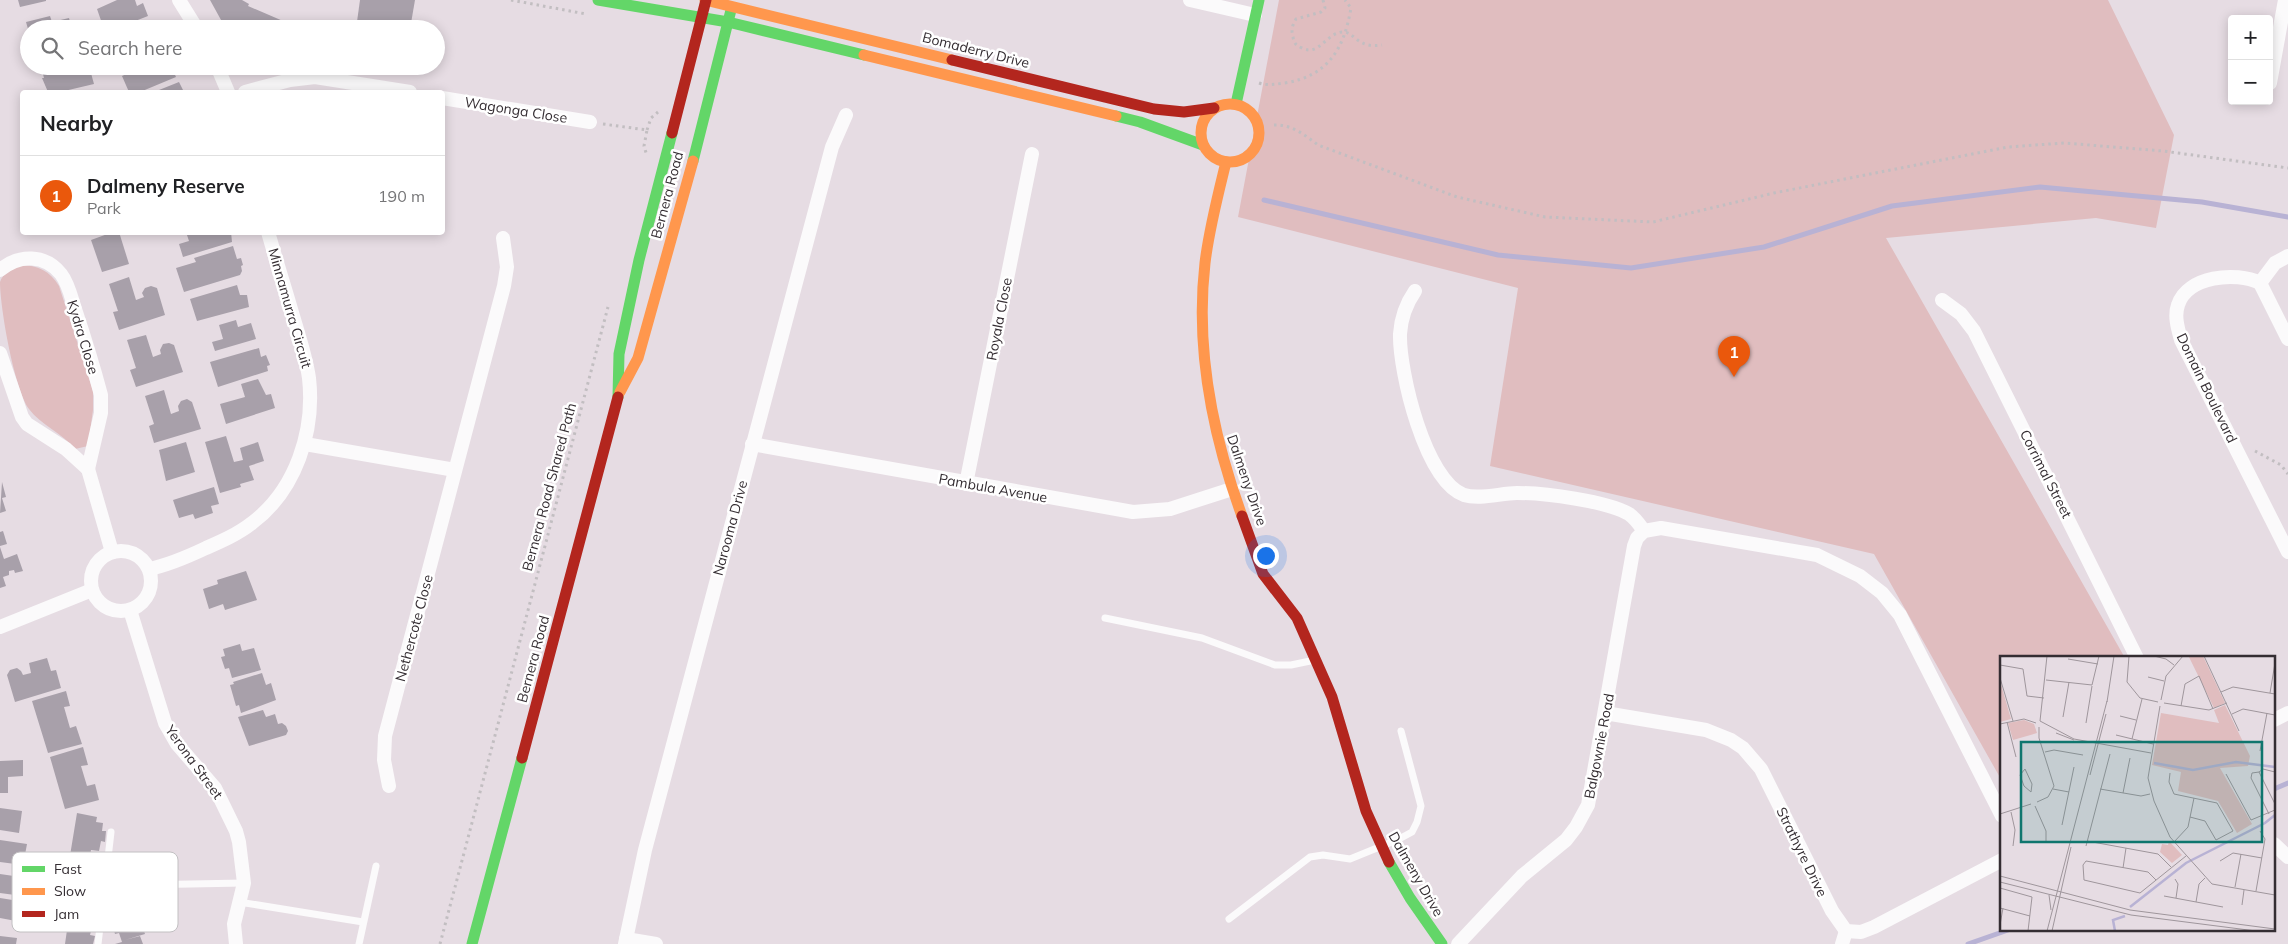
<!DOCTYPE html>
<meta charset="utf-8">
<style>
:root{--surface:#fff;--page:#f6f6f6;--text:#202124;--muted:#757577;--line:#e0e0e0;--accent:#ea580c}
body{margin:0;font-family:Mulish,sans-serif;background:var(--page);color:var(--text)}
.controls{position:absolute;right:15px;top:15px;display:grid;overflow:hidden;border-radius:5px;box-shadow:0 2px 12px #0003}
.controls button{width:45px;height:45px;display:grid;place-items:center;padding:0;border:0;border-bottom:1px solid var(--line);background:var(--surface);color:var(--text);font:25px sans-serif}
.you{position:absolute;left:1265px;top:555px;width:18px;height:18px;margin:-12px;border:4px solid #fff;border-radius:50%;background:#1a73e8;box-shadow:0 0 0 8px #1a73e833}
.badge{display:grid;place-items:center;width:32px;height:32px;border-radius:50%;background:var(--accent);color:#fff;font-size:16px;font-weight:700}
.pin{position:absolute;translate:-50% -41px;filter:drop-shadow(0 1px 2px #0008)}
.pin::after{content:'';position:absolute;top:26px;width:18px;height:15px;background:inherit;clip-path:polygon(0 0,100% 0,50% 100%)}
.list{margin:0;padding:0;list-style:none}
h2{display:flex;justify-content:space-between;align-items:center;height:65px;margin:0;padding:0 20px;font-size:21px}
h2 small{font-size:16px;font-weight:400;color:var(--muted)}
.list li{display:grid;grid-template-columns:32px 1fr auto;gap:15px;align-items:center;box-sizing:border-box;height:80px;padding:0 20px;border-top:1px solid var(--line)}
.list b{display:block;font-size:19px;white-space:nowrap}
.list p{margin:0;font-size:16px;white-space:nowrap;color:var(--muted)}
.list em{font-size:16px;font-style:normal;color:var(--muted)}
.icon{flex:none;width:28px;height:28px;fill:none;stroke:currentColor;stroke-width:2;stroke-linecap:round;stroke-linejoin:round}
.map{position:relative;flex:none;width:2288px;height:944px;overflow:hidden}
.search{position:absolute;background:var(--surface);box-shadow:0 2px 12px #0003;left:20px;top:20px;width:425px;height:55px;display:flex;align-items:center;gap:12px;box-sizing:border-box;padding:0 18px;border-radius:28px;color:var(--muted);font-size:19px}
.panel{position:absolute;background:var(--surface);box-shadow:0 2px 12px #0003;left:20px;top:90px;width:425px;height:145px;border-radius:5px}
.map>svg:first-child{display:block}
</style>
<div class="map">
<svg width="2288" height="944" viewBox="0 0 2288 944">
<rect width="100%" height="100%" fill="#e6dce3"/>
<!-- green -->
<g fill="#e0bdbf">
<polygon points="1279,0 2108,0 2174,135 2156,228 2096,218 1886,238 2125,658 2002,658 2002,781 1874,554 1490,466 1518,288 1238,217"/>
<path d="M20 265C38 265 50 271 59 286L93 391V410L88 446 75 449C62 433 41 425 29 409 14 388 0 307 0 282 3 273 12 268 20 265Z"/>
</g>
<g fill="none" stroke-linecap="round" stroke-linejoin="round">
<!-- stream -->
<g stroke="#b8b2d4" stroke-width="5">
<polyline points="1264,200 1498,255 1631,268 1764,247 1892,206 2040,187 2202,202 2288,217"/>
<polyline points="2274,789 2288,783"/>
<polyline points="1968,944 2008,930"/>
</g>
</g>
<!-- building -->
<g fill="#a8a0aa">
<polygon points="18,0 46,0 46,1 20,7"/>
<polygon points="117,0 135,0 137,6 143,3 148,16 125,25 124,22 115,29 104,29 97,9"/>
<polygon points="210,0 242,0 249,4 248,6 283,21 284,20 294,24 298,29 226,29"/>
<polygon points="360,0 415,0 410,29 356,29"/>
<polygon points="50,16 52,22 69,18 72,29 28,29 26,22"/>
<polygon points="143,22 147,29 128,29"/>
<polygon points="41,66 89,66 94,84 60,92 48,92 42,78 44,78"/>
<polygon points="131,66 171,66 176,77 140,92 129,92 122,76 133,71"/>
<polygon points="378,66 404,66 403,71"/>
<polygon points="179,82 184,92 154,92"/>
<polygon points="113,232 119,232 129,264 102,272 91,240"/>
<polygon points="186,232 231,232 232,242 183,257 179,244 189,241"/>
<polygon points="233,246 237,259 241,258 243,265 241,266 242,271 240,275 184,292 176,268 196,262 194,258"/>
<polygon points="129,277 136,300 144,297 142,293 145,288 151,286 157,288 165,315 119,330 113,312 118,311 109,284"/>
<polygon points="237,285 240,295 247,295 249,307 197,321 190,299"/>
<polygon points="236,320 238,327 251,323 256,339 215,351 212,342 223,339 219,325"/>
<polygon points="146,335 153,357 161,354 160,350 163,344 169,343 174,345 183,372 136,387 130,370 136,368 127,340"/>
<polygon points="259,348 261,357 266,355 270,365 267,366 268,371 218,387 210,362"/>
<polygon points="258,379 266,395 271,394 275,408 226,424 220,404 245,397 241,384"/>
<polygon points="164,390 171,414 179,411 178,406 181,401 187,399 192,402 201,429 154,443 149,426 154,424 145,396"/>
<polygon points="226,436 234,462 243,460 240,448 258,442 264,461 249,466 254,480 240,484 241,487 220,493 205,442"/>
<polygon points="186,442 195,472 166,481 159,450"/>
<polygon points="2,482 6,497 2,498 6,511 0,513"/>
<polygon points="214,487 219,504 211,506 213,513 195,519 193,514 179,518 173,500"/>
<polygon points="3,531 7,544 0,546 0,532"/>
<polygon points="0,547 4,559 17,554 23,571 15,573 14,570 9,571 9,575 3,577 6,586 0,588"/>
<polygon points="246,571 257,600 225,610 223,604 209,609 203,589 218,584 217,580"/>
<polygon points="240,644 242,651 254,648 261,670 232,678 229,668 225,669 221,657 225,656 223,649"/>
<polygon points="47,658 51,671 56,670 61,688 15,702 7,675 10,670 17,668 21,671 23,675 31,673 29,663"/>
<polygon points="262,673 266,685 271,683 276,700 241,713 239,705 236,706 230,685 234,684 233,682"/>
<polygon points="66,691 70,706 64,707 70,728 76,726 82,744 48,753 32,701"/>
<polygon points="263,710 266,717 275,714 278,724 282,723 286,726 288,731 286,735 249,746 238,717"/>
<polygon points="83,747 88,765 81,766 87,786 95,784 99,800 65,809 50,757"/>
<polygon points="23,760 23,776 8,777 8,793 0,793 0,761"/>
<polygon points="0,808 22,811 19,833 0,830"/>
<polygon points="77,813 97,817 96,822 103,823 102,831 106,831 105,842 101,841 99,851 91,850 90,856 98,857 96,868 100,868 99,878 95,877 94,885 86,884 85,889 65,886"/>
<polygon points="0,840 27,844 23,865 0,862"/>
<polygon points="0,874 48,881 45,899 0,893"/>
<polygon points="68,890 92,894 90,902 95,903 93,919 88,918 86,926 92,927 90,935 95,936 93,944 65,944 68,923 63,922"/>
<polygon points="0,898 19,901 16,921 0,918"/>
<polygon points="135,903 145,934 125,940 140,936 143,944 115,944 122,942 119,933 115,934 111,919 115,918 112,910"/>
<polygon points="0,936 17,938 16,944 0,944"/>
</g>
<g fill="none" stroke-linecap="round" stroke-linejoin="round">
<!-- path -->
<g stroke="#c2bec1" stroke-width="3" stroke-dasharray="2.5 4" stroke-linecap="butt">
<polyline points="511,0 586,14"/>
<path d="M1323 0 1325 8 1321 12 1296 19C1292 26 1291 30 1293 37 1294 44 1297 46 1302 48 1319 57 1327 32 1343 32 1355 32 1357 49 1382 45"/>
<path d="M1259 83C1268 86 1276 84 1285 83 1328 76 1344 49 1351 8L1345 0"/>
<polyline points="603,124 647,130 644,146 647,156"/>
<path d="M1274 125C1291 124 1305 135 1318 145L1457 197 1545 217 1653 222 1774 193 2008 147 2064 143 2163 151 2288 168"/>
<polyline points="647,130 651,118 658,112"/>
<polyline points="2255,451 2281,465 2288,474"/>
<polyline points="440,944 608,307"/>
</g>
<!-- lane -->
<g stroke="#fbfafb" stroke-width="7">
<polyline points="1105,618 1202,638 1275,665 1291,665 1315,660"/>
<polyline points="104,895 137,885 244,883"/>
<polyline points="239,902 363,922"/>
<polyline points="1229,919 1310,857 1323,855 1350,859 1399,839 1412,832 1417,822 1421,806 1401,731"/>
<polyline points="98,944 111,832"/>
<polyline points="359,944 376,866"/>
</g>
<!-- street -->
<g stroke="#fbfafb" stroke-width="14">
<polyline points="179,0 197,29"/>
<polyline points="1190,0 1255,15"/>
<polyline points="217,66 228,92"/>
<polyline points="2270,83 2285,0"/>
<polyline points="245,92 290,80 315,77 410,92"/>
<polyline points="442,98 590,122"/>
<path d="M0 270C19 254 45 254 61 274 68 283 71 296 74 306 84 336 93 365 101 395V413L88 469 66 449 27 424 22 417 0 353"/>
<polyline points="2260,283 2275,263 2288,256"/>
<path d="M1415 291C1406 304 1401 318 1400 334 1399 371 1425 481 1464 495 1480 500 1501 493 1517 493 1544 493 1607 501 1629 514 1636 519 1639 524 1644 531"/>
<polyline points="1942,300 1961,314 1974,331 2137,658"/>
<path d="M2288 339 2260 283C2236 271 2187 276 2178 305 2174 316 2178 329 2181 340L2288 552"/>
<polyline points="305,444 455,470"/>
<polyline points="752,444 1133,512 1170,509 1232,489"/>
<polyline points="88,469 112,552"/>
<polyline points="966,484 1032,154"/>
<circle cx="121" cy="581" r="30"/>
<path d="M149 569C169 565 187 557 206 548 222 541 238 534 252 523 296 490 315 431 309 378 306 357 299 336 293 316 285 288 276 260 268 232"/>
<polyline points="130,610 165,723 177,744 215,788 236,831 239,842 244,883 234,924 236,944"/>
<polyline points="0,627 92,590"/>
<polyline points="1605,713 1706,730 1731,740 1743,748 1761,769 1832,911 1846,931 1861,932 1874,927 2002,860"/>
<polyline points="2274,720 2288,713"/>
<polyline points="389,786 384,760 385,736 504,286 507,267 503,238"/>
<polyline points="2274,844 2288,857"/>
<polyline points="626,939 656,944"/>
<polyline points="625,944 645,850 832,147 846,115"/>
<polyline points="1458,944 1522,876 1566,840 1576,827 1588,805 1634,546 1637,538 1644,531 1661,528 1817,555 1860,576 1882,593 1900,615 2002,816"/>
<polyline points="1842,944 1846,931"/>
</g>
<!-- fast -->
<g stroke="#63d668" stroke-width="11">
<polyline points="598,0 728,22 864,55"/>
<polyline points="1236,104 1259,0"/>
<polyline points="1116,116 1140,122 1203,145"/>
<polyline points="693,161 731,10"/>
<polyline points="618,397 619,354 639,260 672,133"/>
<polyline points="1389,862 1410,898 1442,944"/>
<polyline points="472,944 522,758"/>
</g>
<!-- slow -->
<g stroke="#ff974d" stroke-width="11">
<polyline points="705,0 952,60"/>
<polyline points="864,55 1116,116"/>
<circle cx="1230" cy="133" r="29"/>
<path d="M1226 162C1218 195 1209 229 1205 263 1195 350 1212 434 1242 516"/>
<polyline points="620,392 638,358 693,161"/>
</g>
<!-- jam -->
<g stroke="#b3261e" stroke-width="11">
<polyline points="952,60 1154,109 1184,112 1214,108"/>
<polyline points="672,133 706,0"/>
<polyline points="1242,516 1263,574 1297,618 1332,697 1366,811 1389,862"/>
<polyline points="522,758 618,397"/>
</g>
</g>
<g text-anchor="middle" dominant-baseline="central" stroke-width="5" stroke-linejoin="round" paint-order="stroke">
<!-- street labels -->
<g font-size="14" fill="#342d32" stroke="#fff">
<text transform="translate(976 50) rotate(14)">Bomaderry Drive</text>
<text transform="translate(516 110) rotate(9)">Wagonga Close</text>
<text transform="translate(667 195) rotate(-75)">Bernera Road</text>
<text transform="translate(290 308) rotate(74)">Minnamurra Circuit</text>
<text transform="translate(999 319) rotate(-79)">Royala Close</text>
<text transform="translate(83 337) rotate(73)">Kydra Close</text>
<text transform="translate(2207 388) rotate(64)">Domain Boulevard</text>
<text transform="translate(2046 474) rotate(63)">Corrimal Street</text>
<text transform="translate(1247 480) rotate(71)">Dalmeny Drive</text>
<text transform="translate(549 487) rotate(-75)">Bernera Road Shared Path</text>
<text transform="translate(993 488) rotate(10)">Pambula Avenue</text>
<text transform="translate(730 528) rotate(-75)">Narooma Drive</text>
<text transform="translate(414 628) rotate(-75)">Nethercote Close</text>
<text transform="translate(533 659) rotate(-75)">Bernera Road</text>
<text transform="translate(1599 746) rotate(-79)">Balgownie Road</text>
<text transform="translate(194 762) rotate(54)">Yerona Street</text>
<text transform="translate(1802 852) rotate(64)">Strathyre Drive</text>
<text transform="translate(1416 874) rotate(60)">Dalmeny Drive</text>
</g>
</g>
<!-- overview -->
<g transform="translate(2000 656)">
<rect width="275" height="275" fill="#e6dce3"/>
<path d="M203 0 225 47 214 52 189 1ZM0 25 11 63 0 66ZM225 49 250 100 248 110 220 112 252 168 237 177 218 145 178 135 181 116 152 109 161 57 219 67 214 54ZM24 64 34 68 37 77 13 84 8 67ZM169 185 182 199 172 207 160 196 162 188 168 189Z" fill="#e0bdbf"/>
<path fill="none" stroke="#b8b2d4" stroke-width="2.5" d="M154 107 193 114 236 106 275 111M130 251 186 207 265 167 275 159M115 275 113 264 125 260"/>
<path fill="none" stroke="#9f969c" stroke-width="1" d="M129 0 127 26 140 42 158 46M154 0 166 3 174 9M204 0 239 75M68 3 98 8M0 9 23 13 27 40 44 42M148 21 164 25M0 22 13 65M46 24 92 29 99 0M221 36 233 31 275 38M270 37 275 7M161 44 166 20 183 0M107 46 114 0M164 47 209 54 227 47M160 50 148 122 154 145 170 181 212 228 275 239M181 50 185 28 199 20 213 53M232 58 243 53 275 59M120 60 136 64M63 61 69 26M40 65 74 83 151 97M40 65 47 0M7 66 16 101M86 67 92 30M0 68 24 63 36 67M56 77 74 84M116 79 153 88M132 83 142 43M260 95 267 57M45 96 54 94 83 99M25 113 32 128 31 136 24 130 20 119ZM259 116 263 113 275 116M170 117 169 126 174 138 217 147 233 175 216 184 205 165 190 161M226 118 251 164 275 154M90 119 106 58M53 133 69 136M100 133 141 140 150 138M123 137 130 102M37 146 48 141 54 130 39 82V71M35 150 46 175V186M11 156 15 174 13 190M0 158 31 148M269 158 251 122 252 117 259 116 275 148M62 169 74 111M87 185 158 198 171 211M174 186 188 171 194 142M86 190 110 98M220 205 233 197 262 202M123 212 126 192M0 220 130 254 275 273M175 223 178 228 176 242M156 224 148 216 86 205 83 209 84 224 140 237 186 200M0 226 131 259 256 275M235 231 241 198M0 232 32 241 28 275M256 235 265 183 260 175M49 239 51 254M164 240 223 251M196 246 199 228 205 222M242 249 244 234M0 252 30 260M0 269 3 252M47 275 107 45M52 275 71 191"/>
<path fill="#0f766e" fill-opacity="0.15" stroke="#0f766e" stroke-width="2.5" d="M21 86H262V186H21Z"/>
<rect width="275" height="275" fill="none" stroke="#342d32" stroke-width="2.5"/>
</g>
<!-- legend -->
<rect x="12" y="852" width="166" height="80" rx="8" fill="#fff" stroke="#c2c0c2" stroke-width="1"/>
<rect x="22" y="866" width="23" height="6" fill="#63d668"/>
<rect x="22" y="888" width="23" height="7" fill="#ff974d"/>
<rect x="22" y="911" width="23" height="6" fill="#b3261e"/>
<g font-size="14" fill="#342d32">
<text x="54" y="874">Fast</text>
<text x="54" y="896">Slow</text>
<text x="54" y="919">Jam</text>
</g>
</svg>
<div class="controls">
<button>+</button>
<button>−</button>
</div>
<div class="you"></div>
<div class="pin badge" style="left:1734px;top:377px">1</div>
<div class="search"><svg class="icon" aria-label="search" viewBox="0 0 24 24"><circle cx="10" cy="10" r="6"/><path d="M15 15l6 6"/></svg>Search here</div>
<section class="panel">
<h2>Nearby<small></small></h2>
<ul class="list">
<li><span class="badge">1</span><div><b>Dalmeny Reserve</b><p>Park</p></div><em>190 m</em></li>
</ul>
</section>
</div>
